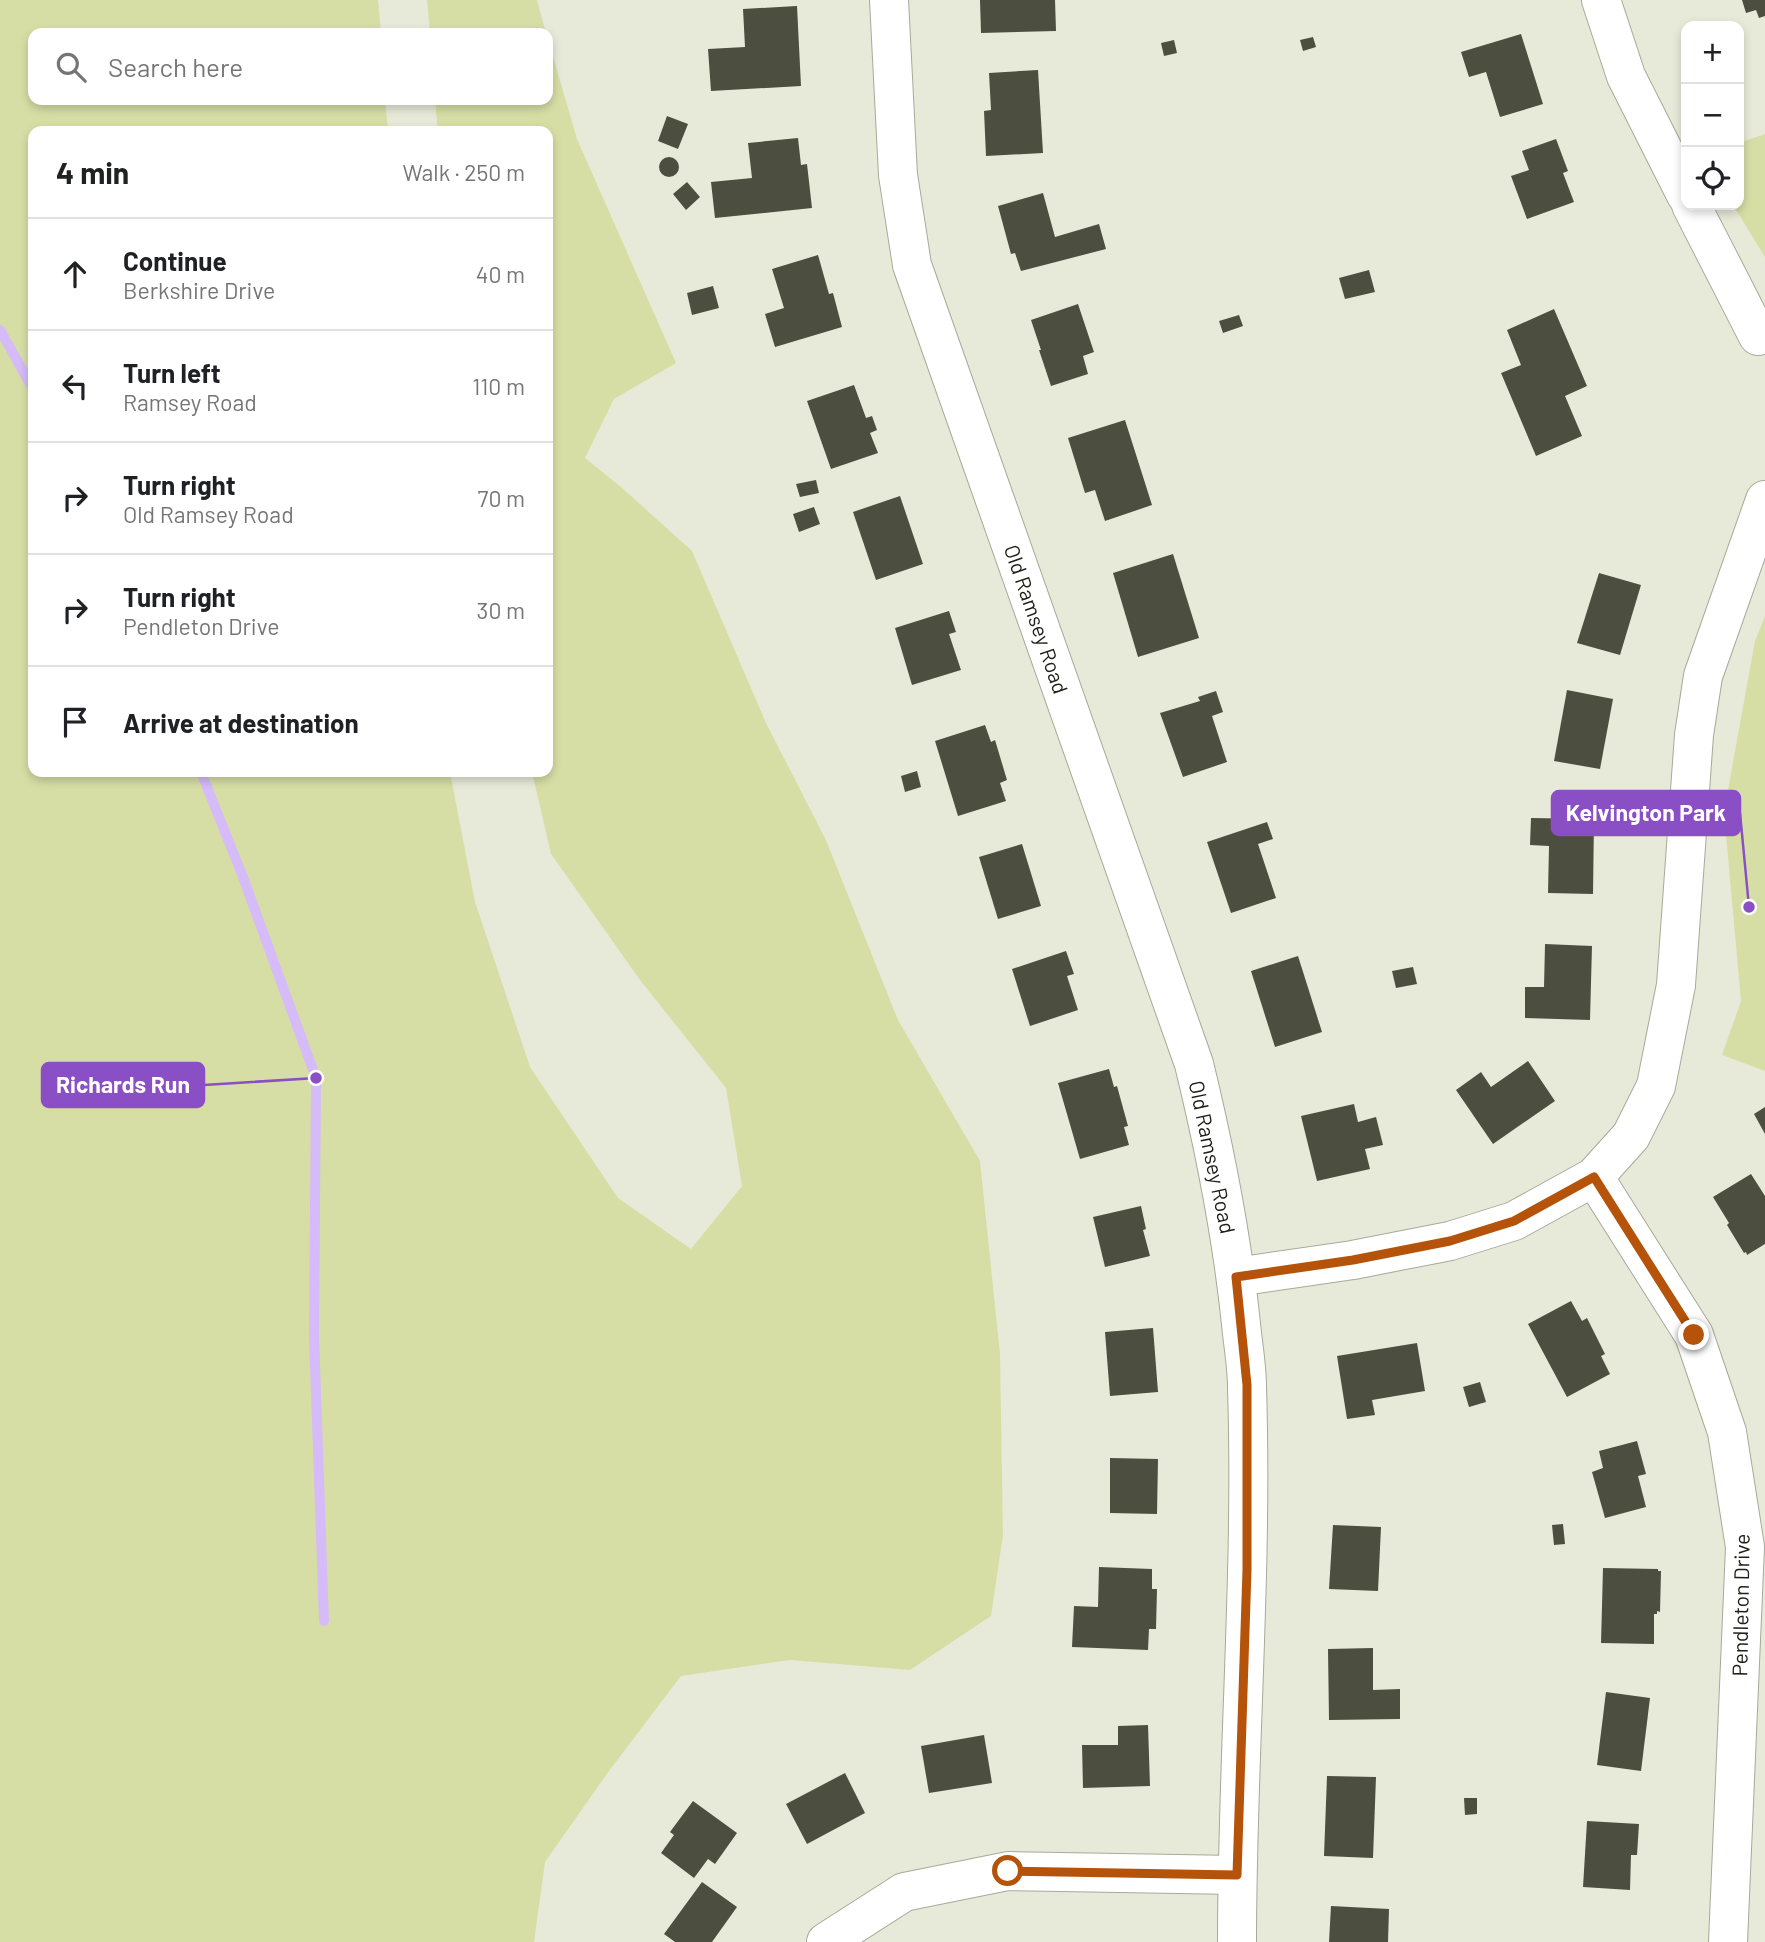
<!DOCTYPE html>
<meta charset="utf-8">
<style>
:root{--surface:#fff;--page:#f2f2f2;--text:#202124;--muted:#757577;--line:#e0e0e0}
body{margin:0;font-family:Barlow,sans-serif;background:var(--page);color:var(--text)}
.controls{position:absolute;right:21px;top:21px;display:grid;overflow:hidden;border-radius:14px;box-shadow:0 4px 10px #0003}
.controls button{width:63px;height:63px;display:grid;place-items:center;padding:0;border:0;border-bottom:2px solid var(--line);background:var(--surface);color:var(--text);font:35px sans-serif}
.stop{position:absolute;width:21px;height:21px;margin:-16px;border:5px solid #b45309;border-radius:50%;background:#fff}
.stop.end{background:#b45309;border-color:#fff;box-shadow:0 2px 7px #0008}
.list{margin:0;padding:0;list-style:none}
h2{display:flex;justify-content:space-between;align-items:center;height:91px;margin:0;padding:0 28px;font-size:30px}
h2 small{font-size:23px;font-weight:400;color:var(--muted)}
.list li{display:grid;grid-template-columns:46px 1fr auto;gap:21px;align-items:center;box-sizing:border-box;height:112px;padding:0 28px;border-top:2px solid var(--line)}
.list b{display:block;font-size:26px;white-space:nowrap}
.list p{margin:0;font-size:23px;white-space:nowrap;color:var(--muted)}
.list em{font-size:23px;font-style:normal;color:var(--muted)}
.icon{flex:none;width:38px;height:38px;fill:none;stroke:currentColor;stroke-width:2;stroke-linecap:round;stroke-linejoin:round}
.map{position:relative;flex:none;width:1765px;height:1942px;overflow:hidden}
.search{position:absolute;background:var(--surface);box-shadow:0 4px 10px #0003;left:28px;top:28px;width:525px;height:77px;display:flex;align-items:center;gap:18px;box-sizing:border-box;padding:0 24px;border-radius:14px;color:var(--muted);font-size:26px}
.panel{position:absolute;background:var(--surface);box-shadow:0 4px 10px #0003;left:28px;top:126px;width:525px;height:651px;border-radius:14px}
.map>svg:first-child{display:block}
</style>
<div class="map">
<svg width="1765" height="1942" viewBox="0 0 1765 1942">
<rect width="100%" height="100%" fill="#e8ead9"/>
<!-- green -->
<g fill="#d7dea5">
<polygon points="0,0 378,0 381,33 33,33 33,100 385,100 388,131 33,131 33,772 450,772 475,902 530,1067 618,1198 691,1249 742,1186 726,1088 640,980 551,854 532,772 548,772 548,131 438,131 435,100 548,100 548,39 577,139 676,363 614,399 585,458 621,487 692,551 766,723 826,840 898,1020 980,1161 1000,1354 1003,1535 991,1616 910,1670 790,1660 681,1676 609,1771 545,1862 534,1942 0,1942"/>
<polygon points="427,0 537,0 546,33 430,33"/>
<polygon points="1765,134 1765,257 1733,205 1739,205 1739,143"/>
<polygon points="1765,616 1765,1071 1722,1055 1741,1001 1724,812 1755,641"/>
</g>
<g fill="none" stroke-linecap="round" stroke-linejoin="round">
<!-- stream -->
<g stroke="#d5bbf8" stroke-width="10">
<polyline points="0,330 33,389"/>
<polyline points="201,772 243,877 316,1078 314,1337 324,1621"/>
</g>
</g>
<!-- building -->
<g fill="#4c4e3f">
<polygon points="980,0 1055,0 1056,31 981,33"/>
<polygon points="1742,0 1765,0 1765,16 1759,18 1756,10 1746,13"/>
<polygon points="797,6 801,86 711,91 708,49 745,47 743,9"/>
<polygon points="1521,34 1543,104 1500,117 1486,72 1469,77 1461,52"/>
<polygon points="1313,37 1316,47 1303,51 1300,40"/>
<polygon points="1174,40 1177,53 1164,56 1161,43"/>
<polygon points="1038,70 1043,153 986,156 984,111 991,110 989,73"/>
<polygon points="667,116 688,124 678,149 658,141"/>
<polygon points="798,138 801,165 807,164 812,208 715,218 711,182 752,178 748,143"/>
<polygon points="1556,139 1568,171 1563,173 1574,202 1527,219 1511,176 1529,170 1522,151"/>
<circle cx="669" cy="167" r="10"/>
<polygon points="687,182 700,197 686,210 673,194"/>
<polygon points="1043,193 1055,237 1099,224 1106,249 1021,271 1015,253 1011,254 998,206"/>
<polygon points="818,255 829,294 833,293 842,327 775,347 765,314 784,308 772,269"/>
<polygon points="1369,270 1375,292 1345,299 1339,278"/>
<polygon points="713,286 719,308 692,315 687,293"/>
<polygon points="1078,304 1094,352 1083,356 1088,374 1051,386 1039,350 1041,350 1031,320"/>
<polygon points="1554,309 1587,386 1565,396 1582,436 1536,456 1501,373 1521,365 1507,330"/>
<polygon points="1239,315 1243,326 1223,333 1219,321"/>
<polygon points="854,385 866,418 872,416 877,430 870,433 878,453 831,469 807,401"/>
<polygon points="1125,420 1152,505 1105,521 1095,490 1085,493 1068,438"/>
<polygon points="816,480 819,493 800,497 796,484"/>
<polygon points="900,496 923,564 876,580 853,512"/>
<polygon points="814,507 820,524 799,532 793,514"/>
<polygon points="1173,554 1199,638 1138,657 1113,573"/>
<polygon points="1599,573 1641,585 1620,655 1577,643"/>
<polygon points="949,611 956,632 949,634 961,670 912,685 895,628"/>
<polygon points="1567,690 1613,699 1600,769 1554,761"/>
<polygon points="1216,691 1223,712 1212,716 1227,762 1183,777 1160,713 1200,701 1198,697"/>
<polygon points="985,725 991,742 995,740 1007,780 1000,783 1006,801 958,816 935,741"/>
<polygon points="917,771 921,787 905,792 901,776"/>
<polygon points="1531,818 1594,819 1593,894 1548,893 1549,846 1530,845"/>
<polygon points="1267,822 1273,839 1258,844 1276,898 1231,913 1207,842"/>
<polygon points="1022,844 1041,906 998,919 979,857"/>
<polygon points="1545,944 1592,946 1590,1020 1525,1018 1525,987 1544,987"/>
<polygon points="1066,951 1074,974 1067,976 1078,1010 1030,1026 1012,969"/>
<polygon points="1298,956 1322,1032 1275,1047 1251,971"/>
<polygon points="1413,967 1417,984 1396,988 1392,971"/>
<polygon points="1528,1061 1555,1101 1493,1144 1456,1090 1481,1072 1491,1087"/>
<polygon points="1109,1069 1114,1087 1117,1086 1128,1126 1124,1127 1129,1145 1080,1159 1058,1083"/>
<polygon points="1354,1104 1358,1122 1376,1117 1383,1145 1365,1149 1370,1169 1317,1181 1301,1116"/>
<polygon points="1765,1107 1765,1134 1754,1114"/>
<polygon points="1751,1174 1765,1196 1765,1244 1747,1255 1746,1252 1744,1253 1727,1225 1729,1223 1713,1197"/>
<polygon points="1141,1206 1146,1229 1143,1230 1150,1256 1105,1267 1093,1217"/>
<polygon points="1571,1301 1582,1321 1587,1318 1605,1354 1601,1356 1610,1374 1567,1397 1528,1324"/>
<polygon points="1153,1328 1158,1392 1110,1396 1105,1332"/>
<polygon points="1417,1343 1425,1391 1372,1400 1375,1415 1347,1419 1337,1356"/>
<polygon points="1480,1382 1486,1402 1469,1407 1463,1387"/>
<polygon points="1637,1441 1646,1474 1638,1476 1646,1507 1605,1518 1592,1472 1603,1468 1599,1451"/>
<polygon points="1110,1458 1158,1459 1157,1514 1110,1513"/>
<polygon points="1563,1524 1565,1544 1554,1545 1552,1525"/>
<polygon points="1333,1525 1381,1527 1378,1591 1329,1589"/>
<polygon points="1099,1567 1152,1569 1152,1589 1157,1589 1156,1629 1149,1629 1148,1650 1072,1647 1074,1606 1098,1607"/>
<polygon points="1603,1568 1658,1569 1658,1571 1661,1571 1660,1612 1657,1611 1657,1614 1654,1614 1654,1644 1601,1643"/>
<polygon points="1373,1648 1373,1690 1400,1689 1400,1719 1329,1720 1328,1649"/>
<polygon points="1606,1692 1650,1698 1641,1771 1597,1765"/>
<polygon points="1148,1725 1150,1786 1083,1788 1082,1745 1118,1745 1118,1726"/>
<polygon points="984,1735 992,1783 929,1793 921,1746"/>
<polygon points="845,1773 865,1813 807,1844 786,1804"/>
<polygon points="1327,1776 1376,1777 1373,1858 1324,1856"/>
<polygon points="1464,1798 1477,1798 1477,1814 1465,1815"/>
<polygon points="693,1801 737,1833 715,1864 708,1859 694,1878 661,1853 674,1835 670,1832"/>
<polygon points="1587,1821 1639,1824 1637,1855 1631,1855 1630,1890 1583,1887"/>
<polygon points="702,1882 737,1907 712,1942 675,1942 664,1934"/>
<polygon points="1331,1906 1389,1909 1388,1942 1329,1942"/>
</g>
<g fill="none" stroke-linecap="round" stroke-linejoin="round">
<defs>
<g id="street">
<path d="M889 0 898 175 912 265 1194 1064C1215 1150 1232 1236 1241 1324 1243 1345 1247 1366 1247 1387 1253 1572 1237 1757 1237 1942"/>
<polyline points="1594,1177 1694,1335 1727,1432 1745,1547 1728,1942"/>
<polyline points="1236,1277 1353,1260 1450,1241 1514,1221 1594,1177 1631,1136 1656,1086 1676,985 1694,735 1703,676 1765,500"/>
<polyline points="826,1942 904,1892 1008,1871 1237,1875"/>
</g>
<g id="secondary">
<polyline points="1601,0 1626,76 1686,195"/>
<polyline points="1691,205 1758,336"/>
</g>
</defs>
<!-- street casing -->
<use href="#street" stroke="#a7a999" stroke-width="40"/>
<!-- secondary casing -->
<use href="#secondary" stroke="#a7a999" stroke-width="40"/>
<!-- street -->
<use href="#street" stroke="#fff" stroke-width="38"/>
<!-- secondary -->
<use href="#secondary" stroke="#fff" stroke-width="38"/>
</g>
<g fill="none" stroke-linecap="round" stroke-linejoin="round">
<!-- route -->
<polyline stroke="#b45309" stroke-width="9" points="1008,1871 1237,1875 1247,1570 1247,1385 1236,1277 1353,1260 1450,1241 1514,1221 1594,1177 1694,1335"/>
</g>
<g text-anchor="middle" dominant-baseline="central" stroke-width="7" stroke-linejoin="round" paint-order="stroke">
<!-- street labels -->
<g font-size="21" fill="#20201a" stroke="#fff">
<text transform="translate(1037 619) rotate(71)">Old Ramsey Road</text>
<text transform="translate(1213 1157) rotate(78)">Old Ramsey Road</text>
<text transform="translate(1740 1605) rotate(-89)">Pendleton Drive</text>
</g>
</g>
<!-- callouts -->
<path fill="none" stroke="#8a4ec5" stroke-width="2.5" d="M1749 907L1740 813M316 1078L204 1085"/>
<g fill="#8a4ec5" stroke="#fff" stroke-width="2.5">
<circle cx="1749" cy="907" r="7"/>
<circle cx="316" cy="1078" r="7"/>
</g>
<g fill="#8a4ec5" stroke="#8a4ec5" stroke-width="2.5">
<rect x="1552" y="791" width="188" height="44" rx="7"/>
<rect x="42" y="1063" width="162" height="44" rx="7"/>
</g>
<g font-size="23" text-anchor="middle" font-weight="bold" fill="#fff">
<text x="1646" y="821">Kelvington Park</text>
<text x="123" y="1093">Richards Run</text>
</g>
</svg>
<div class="controls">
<button>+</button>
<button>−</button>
<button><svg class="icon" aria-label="locate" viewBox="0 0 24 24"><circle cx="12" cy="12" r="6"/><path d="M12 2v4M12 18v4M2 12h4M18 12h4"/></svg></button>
</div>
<div class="stop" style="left:1008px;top:1871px"></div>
<div class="stop end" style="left:1694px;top:1335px"></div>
<div class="search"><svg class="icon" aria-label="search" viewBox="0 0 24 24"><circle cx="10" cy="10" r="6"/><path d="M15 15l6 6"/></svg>Search here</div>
<section class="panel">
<h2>4 min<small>Walk · 250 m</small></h2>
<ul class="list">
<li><svg class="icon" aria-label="ahead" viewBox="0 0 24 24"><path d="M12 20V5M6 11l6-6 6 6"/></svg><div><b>Continue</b><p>Berkshire Drive</p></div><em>40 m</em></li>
<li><svg class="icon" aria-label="left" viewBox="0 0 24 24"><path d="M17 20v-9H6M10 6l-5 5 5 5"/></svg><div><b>Turn left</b><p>Ramsey Road</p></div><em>110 m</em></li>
<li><svg class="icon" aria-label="right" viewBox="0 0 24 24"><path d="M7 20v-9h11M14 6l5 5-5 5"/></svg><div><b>Turn right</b><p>Old Ramsey Road</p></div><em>70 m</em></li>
<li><svg class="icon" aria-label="right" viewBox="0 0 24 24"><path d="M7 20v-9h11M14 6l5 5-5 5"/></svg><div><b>Turn right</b><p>Pendleton Drive</p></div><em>30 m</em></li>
<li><svg class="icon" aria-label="arrive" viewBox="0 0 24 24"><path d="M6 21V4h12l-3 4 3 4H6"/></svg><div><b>Arrive at destination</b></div></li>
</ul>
</section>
</div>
